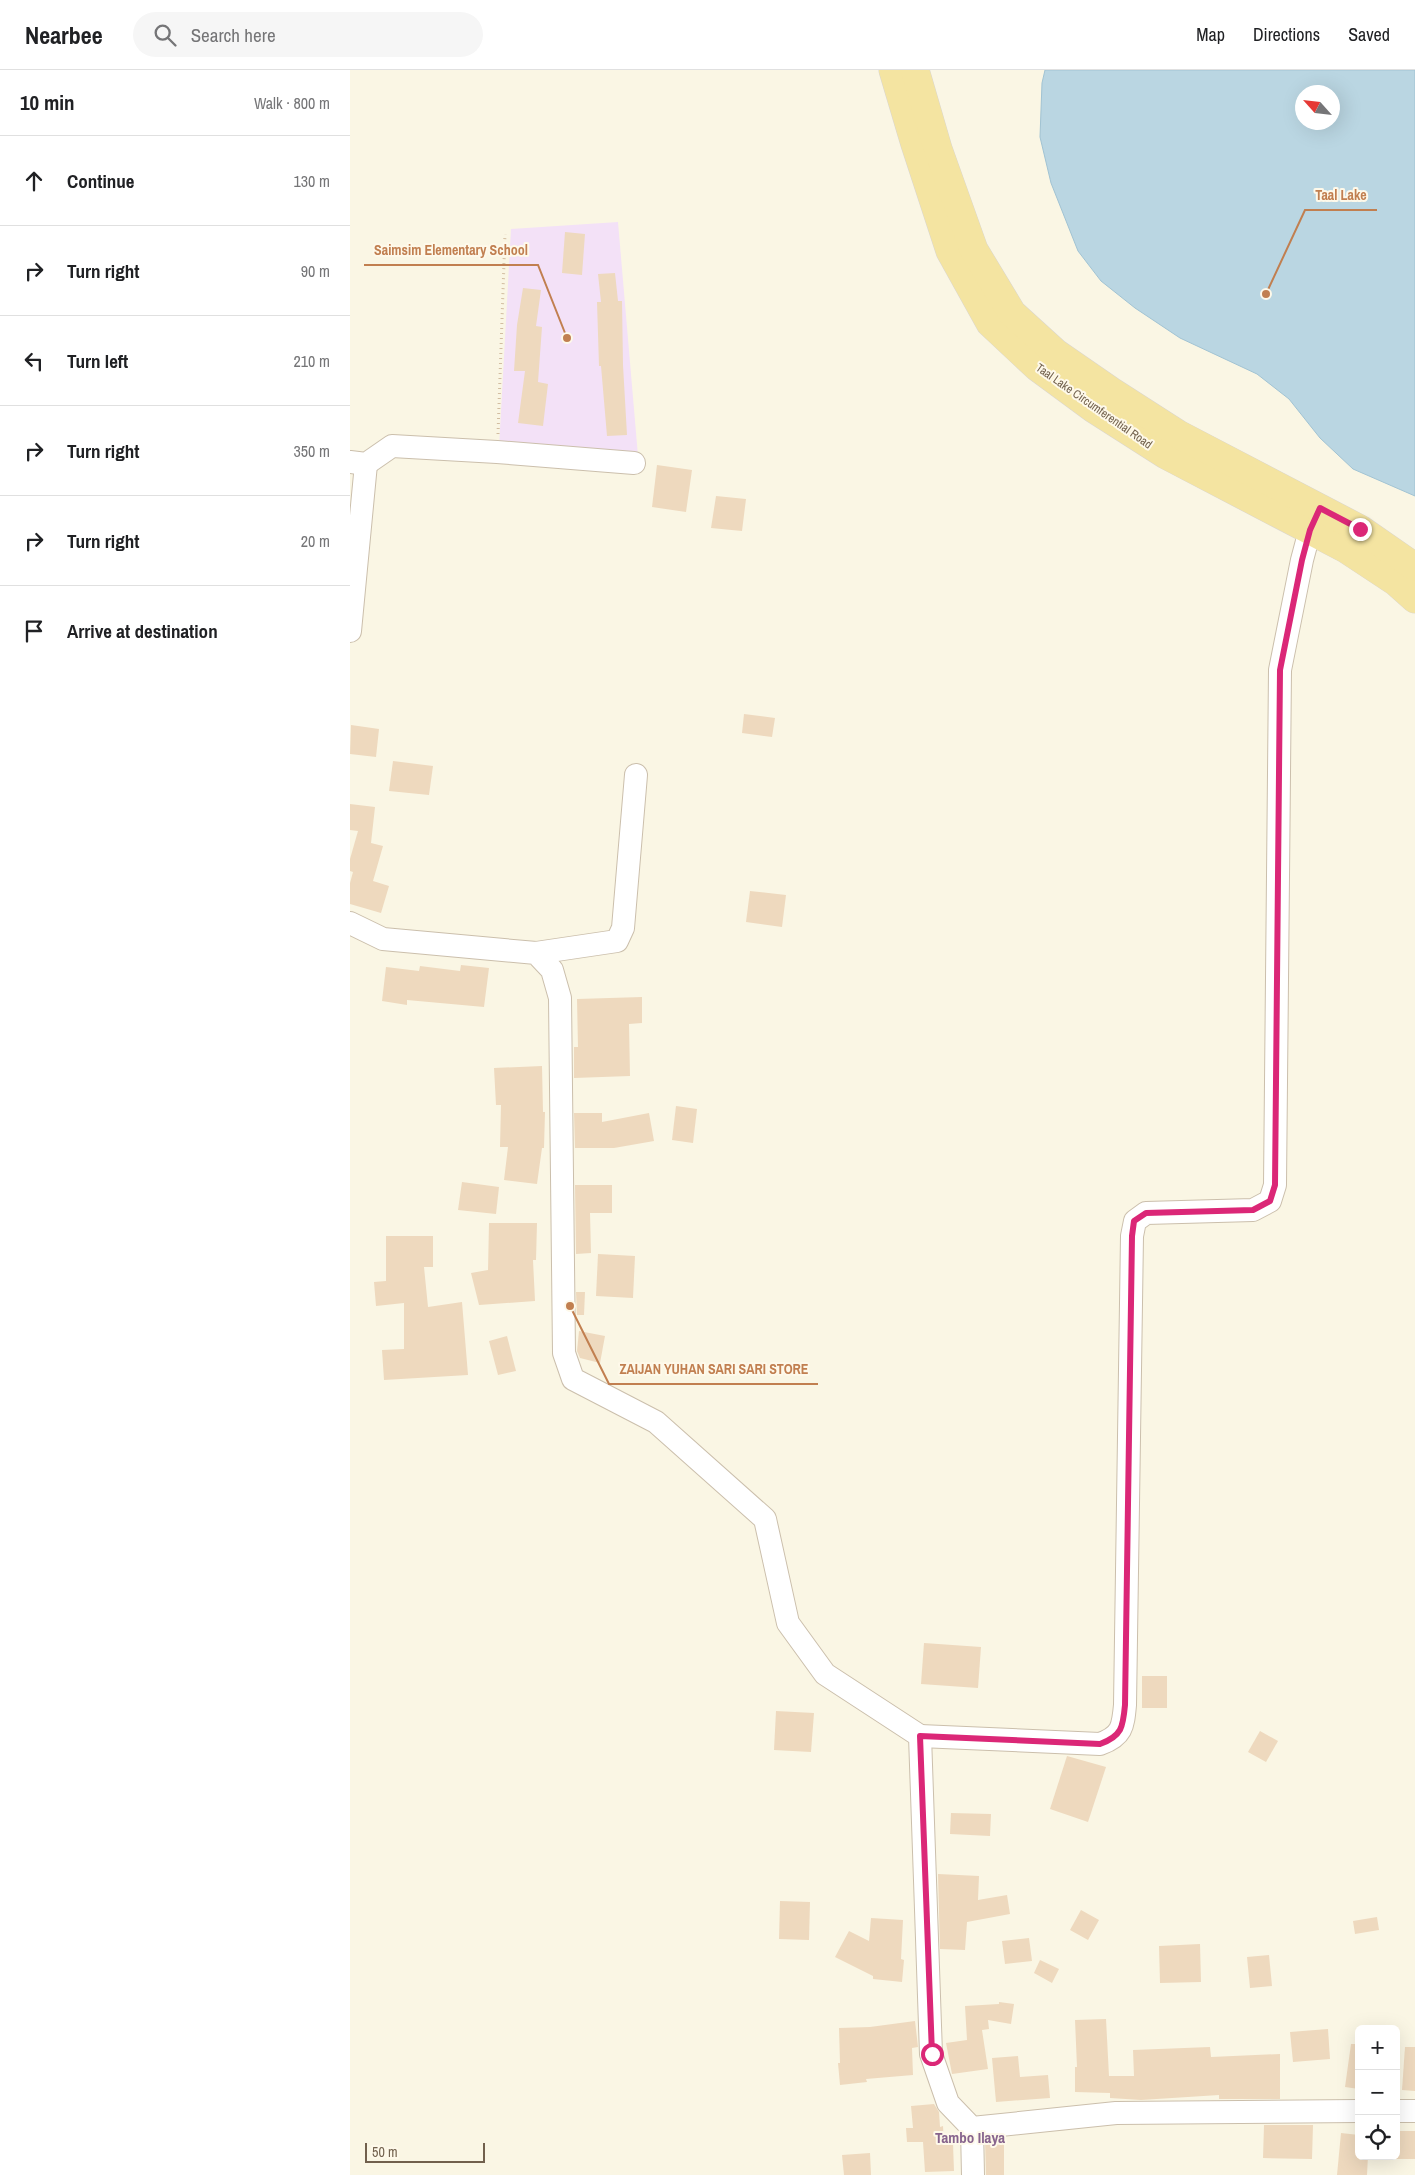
<!DOCTYPE html>
<meta charset="utf-8">
<style>
:root{--surface:#fff;--page:#f6f6f6;--text:#202124;--muted:#757577;--line:#e0e0e0}
body{margin:0;font-family:"Archivo Narrow",sans-serif;background:var(--page);color:var(--text)}
.controls{position:absolute;right:15px;bottom:15px;display:grid;overflow:hidden;border-radius:8px;box-shadow:0 5px 20px #0002}
.controls button{width:45px;height:45px;display:grid;place-items:center;padding:0;border:0;border-bottom:1px solid var(--line);background:var(--surface);color:var(--text);font:25px sans-serif}
.compass{position:absolute;left:945px;top:15px;width:45px;height:45px;border-radius:50%;background:var(--surface);box-shadow:0 5px 20px #0002;rotate:297deg}
.scale{position:absolute;left:15px;bottom:12px;width:120px;box-sizing:border-box;padding-left:5px;border:2px solid #71604c;border-top:0;font-size:14px;line-height:18px;white-space:nowrap;color:#71604c;-webkit-text-stroke:4px #fef9ea;paint-order:stroke}
.stop{position:absolute;width:15px;height:15px;margin:-11px;border:4px solid #db2777;border-radius:50%;background:#fff}
.stop.end{background:#db2777;border-color:#fff;box-shadow:0 1px 5px #0008}
.list{margin:0;padding:0;list-style:none}
h2{display:flex;justify-content:space-between;align-items:center;height:65px;margin:0;padding:0 20px;font-size:21px}
h2 small{font-size:16px;font-weight:400;color:var(--muted)}
.list li{display:grid;grid-template-columns:32px 1fr auto;gap:15px;align-items:center;box-sizing:border-box;height:90px;padding:0 20px;border-top:1px solid var(--line)}
.list b{display:block;font-size:19px;white-space:nowrap}
.list em{font-size:16px;font-style:normal;color:var(--muted)}
.icon{flex:none;width:28px;height:28px;fill:none;stroke:currentColor;stroke-width:2;stroke-linecap:round;stroke-linejoin:round}
.map{position:relative;flex:none;width:1065px;height:2105px;overflow:hidden}
header{display:flex;align-items:center;gap:30px;box-sizing:border-box;height:70px;padding:0 25px;background:var(--surface);border-bottom:1px solid var(--line)}
header strong{font-size:24px}
nav{display:flex;gap:28px;margin-inline-start:auto;font-size:18px}
.search{width:350px;height:45px;background:var(--page);display:flex;align-items:center;gap:12px;box-sizing:border-box;padding:0 18px;border-radius:28px;color:var(--muted);font-size:19px}
main{display:flex}
aside{flex:1;background:var(--surface)}
.map>svg:first-child{display:block}
</style>
<header>
<strong>Nearbee</strong>
<div class="search"><svg class="icon" aria-label="search" viewBox="0 0 24 24"><circle cx="10" cy="10" r="6"/><path d="M15 15l6 6"/></svg>Search here</div>
<nav><a>Map</a><a>Directions</a><a>Saved</a></nav>
</header>
<main>
<aside>
<h2>10 min<small>Walk · 800 m</small></h2>
<ul class="list">
<li><svg class="icon" aria-label="ahead" viewBox="0 0 24 24"><path d="M12 20V5M6 11l6-6 6 6"/></svg><div><b>Continue</b></div><em>130 m</em></li>
<li><svg class="icon" aria-label="right" viewBox="0 0 24 24"><path d="M7 20v-9h11M14 6l5 5-5 5"/></svg><div><b>Turn right</b></div><em>90 m</em></li>
<li><svg class="icon" aria-label="left" viewBox="0 0 24 24"><path d="M17 20v-9H6M10 6l-5 5 5 5"/></svg><div><b>Turn left</b></div><em>210 m</em></li>
<li><svg class="icon" aria-label="right" viewBox="0 0 24 24"><path d="M7 20v-9h11M14 6l5 5-5 5"/></svg><div><b>Turn right</b></div><em>350 m</em></li>
<li><svg class="icon" aria-label="right" viewBox="0 0 24 24"><path d="M7 20v-9h11M14 6l5 5-5 5"/></svg><div><b>Turn right</b></div><em>20 m</em></li>
<li><svg class="icon" aria-label="arrive" viewBox="0 0 24 24"><path d="M6 21V4h12l-3 4 3 4H6"/></svg><div><b>Arrive at destination</b></div></li>
</ul>
</aside>
<div class="map">
<svg width="1065" height="2105" viewBox="0 0 1065 2105">
<rect width="100%" height="100%" fill="#faf6e4"/>
<!-- education -->
<polygon fill="#f3e1f7" points="268,152 288,386 149,378 161,159"/>
<!-- water -->
<path fill="#bad6e2" stroke="#a1c3d3" fill-rule="evenodd" d="M695 0H1065V426L1003 399 970 368 939 329 907 304 830 268 785 238 751 211 728 181 701 113 690 67 692 13ZM952 22H982V52H952Z"/>
<!-- building -->
<g fill="#eed9be">
<polygon points="215,162 235,164 232,205 212,203"/>
<polygon points="265,203 268,231 272,231 273,295 277,365 257,366 251,296 249,296 247,232 251,232 248,204"/>
<polygon points="173,218 191,220 186,256 192,257 188,312 198,314 193,356 168,353 175,301 164,301 167,255"/>
<polygon points="307,395 342,400 336,442 302,437"/>
<polygon points="366,426 396,429 392,461 361,458"/>
<polygon points="394,644 425,648 422,667 392,663"/>
<polygon points="1,655 29,659 26,687 0,684"/>
<polygon points="43,691 83,696 79,725 39,721"/>
<polygon points="0,734 25,737 21,773 33,776 23,811 39,816 31,843 0,834 0,813 3,802 0,801 0,789 8,761 0,760"/>
<polygon points="400,821 436,825 432,857 396,852"/>
<polygon points="111,895 139,898 134,937 57,930 57,935 32,931 36,897 69,901 70,896 110,901"/>
<polygon points="292,927 292,953 279,954 280,1006 224,1008 224,977 228,977 227,929"/>
<polygon points="192,996 193,1042 195,1042 194,1078 192,1078 187,1114 154,1110 158,1077 150,1077 151,1035 146,1035 144,998"/>
<polygon points="326,1036 347,1039 343,1073 322,1070"/>
<polygon points="224,1043 252,1043 252,1052 299,1043 304,1071 264,1078 225,1078"/>
<polygon points="112,1112 149,1117 146,1144 108,1140"/>
<polygon points="225,1115 262,1115 262,1143 240,1143 241,1183 226,1184"/>
<polygon points="139,1153 187,1153 186,1190 183,1190 185,1231 129,1235 121,1203 138,1200"/>
<polygon points="36,1166 83,1166 83,1197 74,1197 78,1237 112,1232 118,1305 34,1310 32,1280 54,1279 54,1233 26,1236 24,1212 36,1211"/>
<polygon points="248,1184 285,1186 283,1228 246,1226"/>
<polygon points="226,1222 235,1222 234,1245 227,1245"/>
<polygon points="229,1261 255,1266 250,1293 230,1288 227,1281"/>
<polygon points="157,1266 166,1301 148,1305 139,1271"/>
<polygon points="574,1573 631,1577 628,1618 571,1614"/>
<rect x="792" y="1606" width="25" height="32"/>
<polygon points="426,1641 464,1643 461,1682 424,1680"/>
<polygon points="910,1661 928,1671 916,1692 898,1682"/>
<polygon points="717,1686 756,1697 738,1752 700,1739"/>
<polygon points="601,1743 641,1744 640,1766 600,1764"/>
<polygon points="588,1804 629,1806 628,1830 657,1825 660,1844 617,1852 615,1880 590,1879"/>
<polygon points="430,1831 460,1832 459,1870 429,1869"/>
<polygon points="731,1840 749,1850 738,1870 720,1860"/>
<polygon points="1027,1847 1029,1860 1005,1864 1003,1851"/>
<polygon points="521,1848 553,1850 551,1889 554,1890 552,1912 523,1909 523,1906 485,1887 499,1861 519,1871"/>
<polygon points="679,1868 682,1891 655,1894 652,1871"/>
<polygon points="850,1874 851,1912 810,1913 809,1876"/>
<polygon points="919,1885 922,1916 900,1918 897,1887"/>
<polygon points="690,1890 709,1899 702,1913 684,1903"/>
<polygon points="649,1932 664,1934 661,1954 638,1950 639,1959 632,1960 638,1999 602,2004 596,1973 617,1970 615,1936 649,1934"/>
<polygon points="756,1949 759,2006 784,2006 783,1980 860,1977 861,1987 930,1984 930,2029 869,2029 869,2025 791,2030 760,2028 760,2023 725,2022 725,1997 727,1997 725,1950"/>
<polygon points="565,1951 568,1977 562,1978 563,2005 516,2009 517,2012 490,2015 488,1993 490,1993 489,1958 520,1957"/>
<polygon points="978,1959 980,1989 943,1992 940,1962"/>
<polygon points="1001,1974 1009,1974 1009,2019 995,2017"/>
<polygon points="1055,1977 1065,1977 1065,2021 1052,2020"/>
<polygon points="668,1986 670,2007 698,2005 700,2028 646,2032 642,1988"/>
<polygon points="584,2034 589,2042 590,2057 593,2056 594,2075 603,2074 604,2101 575,2102 573,2072 557,2072 556,2058 563,2058 561,2036"/>
<polygon points="914,2055 963,2055 962,2089 913,2088"/>
<rect x="1046" y="2061" width="19" height="28"/>
<polygon points="991,2063 1009,2065 1009,2086 1018,2086 1017,2105 987,2105"/>
<polygon points="654,2068 654,2105 636,2105 635,2070"/>
<polygon points="520,2083 521,2105 494,2105 492,2085"/>
</g>
<g fill="none" stroke-linecap="round" stroke-linejoin="round">
<defs>
<g id="minor">
<polyline points="0,392 16,394 42,376 147,382 284,393"/>
<polyline points="0,561 16,394"/>
<polyline points="0,853 33,869 186,883 202,900 210,928 214,1283 223,1309 306,1352 415,1449 438,1553 475,1604 570,1666 581,1984 598,2033 622,2058 766,2043 1009,2041"/>
<polyline points="186,883 267,871 273,858 286,705"/>
<path d="M570 1666 750 1674C772 1666 773 1657 775 1635L782 1166 785 1151 796 1143 903 1140 920 1131 925 1115 930 600 952 490 960 460 966 447"/>
<polyline points="1046,2041 1065,2041"/>
<polyline points="622,2058 623,2105"/>
</g>
<g id="major">
<polyline points="543,0 565,74 600,181 640,253 687,297 744,339 816,385 996,479 1046,512 1065,529"/>
<polyline points="565,0 588,79 624,180 662,243 706,283 761,321 828,364 1010,459 1065,497"/>
</g>
</defs>
<!-- minor casing -->
<use href="#minor" stroke="#cbbfac" stroke-width="24"/>
<!-- major casing -->
<use href="#major" stroke="#dad6d0" stroke-width="29"/>
<!-- path -->
<polyline stroke="#d2bda1" stroke-width="3" stroke-dasharray="1 4" stroke-linecap="butt" points="148,364 155,164"/>
<!-- minor -->
<use href="#minor" stroke="#fff" stroke-width="22"/>
<!-- major -->
<use href="#major" stroke="#f4e4a1" stroke-width="28"/>
</g>
<g fill="none" stroke-linecap="round" stroke-linejoin="round">
<!-- route -->
<path stroke="#db2777" stroke-width="6" d="M582 1984 570 1666 750 1674C772 1666 773 1657 775 1635L782 1166 784 1151 796 1143 903 1140 920 1131 925 1115 930 600 952 490 960 460 970 438 1010 459"/>
</g>
<g text-anchor="middle" dominant-baseline="central" stroke-width="4" stroke-linejoin="round" paint-order="stroke">
<!-- street labels -->
<g font-size="12" fill="#71604c" stroke="#fef9ea">
<text transform="translate(744 336) rotate(35)">Taal Lake Circumferential Road</text>
</g>
<!-- quarter labels -->
<g font-size="15" font-weight="bold" fill="#87648d" stroke="#fef9ea">
<text x="620" y="2067">Tambo Ilaya</text>
</g>
</g>
<!-- callouts -->
<path fill="none" stroke="#c17f50" stroke-width="2" d="M916 224L955 140H1027M217 268L188 195H14M220 1236L259 1314H468"/>
<g fill="#c17f50" stroke="#fef9ea" stroke-width="2">
<circle cx="916" cy="224" r="5"/>
<circle cx="217" cy="268" r="5"/>
<circle cx="220" cy="1236" r="5"/>
</g>
<g font-size="14" text-anchor="middle" font-weight="bold" fill="#c17f50" stroke="#fef9ea" stroke-width="4" stroke-linejoin="round" paint-order="stroke">
<text x="991" y="130">Taal Lake</text>
<text x="101" y="185">Saimsim Elementary School</text>
<text x="364" y="1304">ZAIJAN YUHAN SARI SARI STORE</text>
</g>
</svg>
<div class="controls">
<button>+</button>
<button>−</button>
<button><svg class="icon" aria-label="locate" viewBox="0 0 24 24"><circle cx="12" cy="12" r="6"/><path d="M12 2v4M12 18v4M2 12h4M18 12h4"/></svg></button>
</div>
<svg class="compass" viewBox="-18 -18 36 36"><path d="M0-13l5 13h-10z" fill="#e53935"/><path d="M0 13l5-13h-10z" fill="#757577"/></svg>
<div class="scale">50 m</div>
<div class="stop" style="left:582px;top:1984px"></div>
<div class="stop end" style="left:1010px;top:459px"></div>
</div>
</main>
